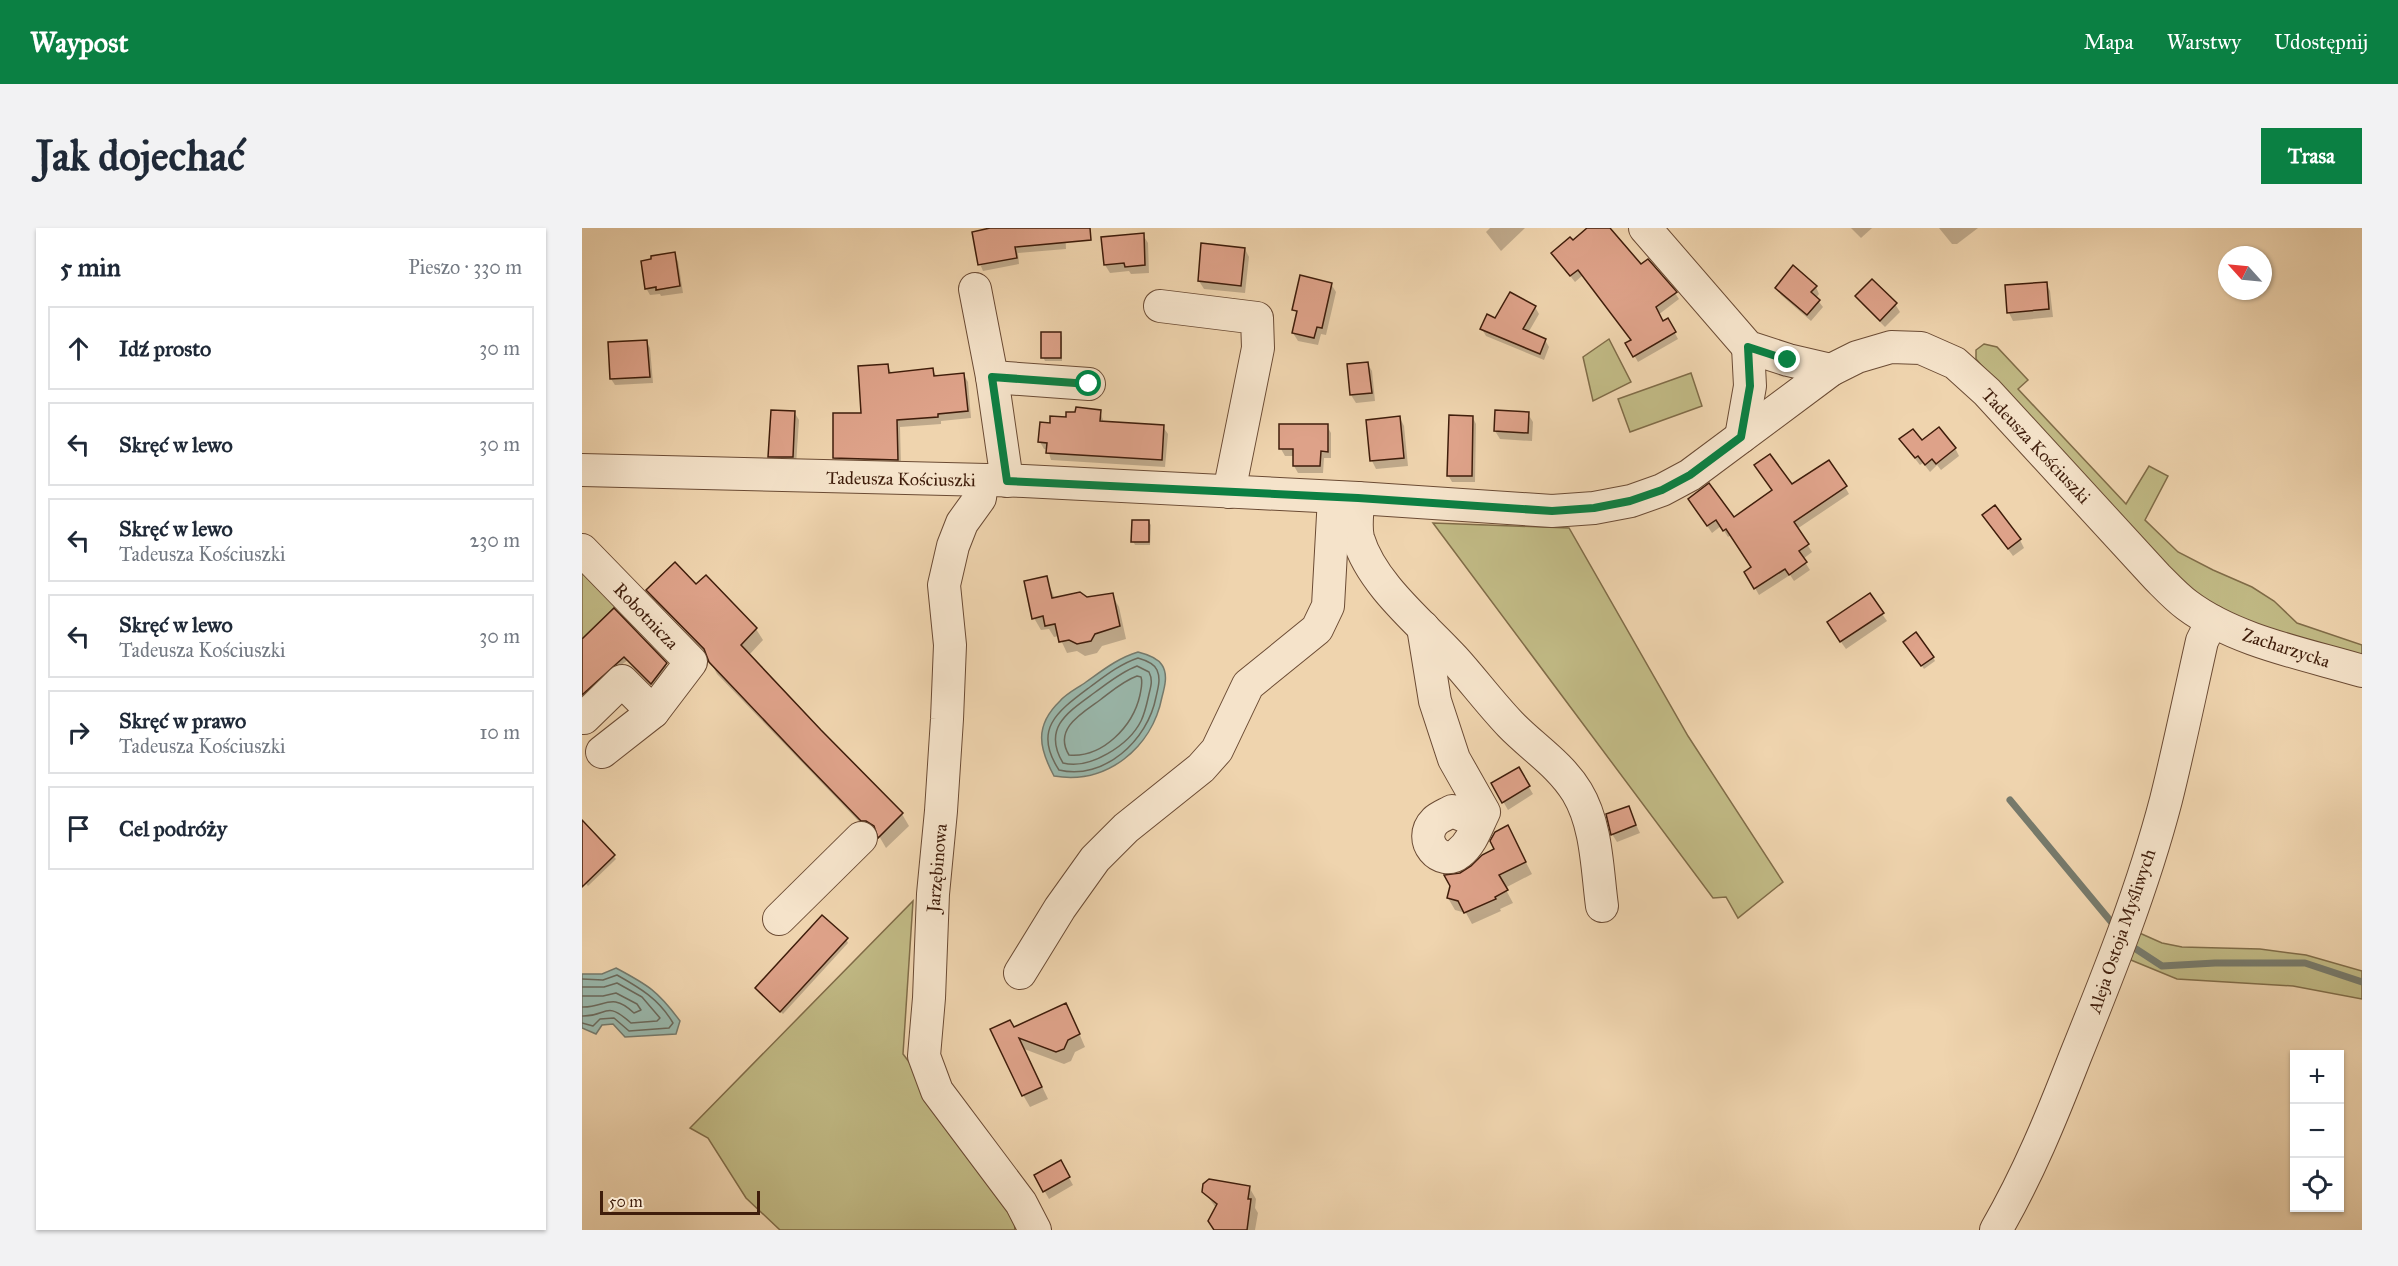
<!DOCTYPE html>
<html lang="pl">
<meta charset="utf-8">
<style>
:root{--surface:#fff;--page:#f2f2f3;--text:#1f2937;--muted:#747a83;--line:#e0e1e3;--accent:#0b8043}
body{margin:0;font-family:"IM FELL Great Primer",serif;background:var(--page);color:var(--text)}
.controls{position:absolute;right:18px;bottom:18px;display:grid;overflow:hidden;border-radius:0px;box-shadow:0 2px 4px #0004}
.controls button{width:54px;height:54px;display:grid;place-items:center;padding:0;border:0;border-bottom:2px solid var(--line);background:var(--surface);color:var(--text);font:30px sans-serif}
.compass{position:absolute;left:1636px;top:18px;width:54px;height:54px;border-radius:50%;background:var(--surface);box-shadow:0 2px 4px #0004;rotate:297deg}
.scale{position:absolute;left:18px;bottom:15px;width:160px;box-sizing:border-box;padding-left:6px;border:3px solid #3f1d0b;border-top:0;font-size:16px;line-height:21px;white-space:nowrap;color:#3f1d0b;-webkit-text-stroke:4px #f5e3ca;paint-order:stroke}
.stop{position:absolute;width:18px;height:18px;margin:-14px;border:4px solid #0b8043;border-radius:50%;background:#fff}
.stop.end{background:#0b8043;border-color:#fff;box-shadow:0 2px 6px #0008}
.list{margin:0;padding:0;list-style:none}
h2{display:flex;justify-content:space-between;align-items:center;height:78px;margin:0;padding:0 24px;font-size:26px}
h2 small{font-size:20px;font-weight:400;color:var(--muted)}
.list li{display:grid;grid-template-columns:39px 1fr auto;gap:18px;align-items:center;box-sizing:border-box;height:84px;margin:0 12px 12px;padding:0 12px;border:2px solid var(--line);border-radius:0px}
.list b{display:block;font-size:22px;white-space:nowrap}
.list p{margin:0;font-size:20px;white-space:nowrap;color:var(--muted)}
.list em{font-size:20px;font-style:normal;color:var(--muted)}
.icon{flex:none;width:33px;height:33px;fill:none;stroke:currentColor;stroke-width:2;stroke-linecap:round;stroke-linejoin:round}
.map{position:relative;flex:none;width:1780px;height:1002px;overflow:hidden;border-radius:0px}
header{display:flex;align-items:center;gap:36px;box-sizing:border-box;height:84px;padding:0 30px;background:var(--accent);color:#fff}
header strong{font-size:28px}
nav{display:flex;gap:33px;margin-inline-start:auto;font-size:21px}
.intro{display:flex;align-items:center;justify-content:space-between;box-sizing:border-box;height:144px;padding:0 36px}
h1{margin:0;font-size:42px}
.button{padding:15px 27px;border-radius:0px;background:var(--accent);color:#fff;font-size:21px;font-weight:700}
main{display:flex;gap:36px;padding:0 36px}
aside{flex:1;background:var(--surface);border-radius:0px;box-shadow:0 2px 4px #0004}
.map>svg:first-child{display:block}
</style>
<header>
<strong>Waypost</strong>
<nav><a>Mapa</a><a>Warstwy</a><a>Udostępnij</a></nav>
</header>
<div class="intro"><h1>Jak dojechać</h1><a class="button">Trasa</a></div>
<main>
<aside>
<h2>5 min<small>Pieszo · 330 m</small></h2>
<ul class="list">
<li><svg class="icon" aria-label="ahead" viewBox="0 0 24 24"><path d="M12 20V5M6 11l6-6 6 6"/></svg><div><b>Idź prosto</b></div><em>30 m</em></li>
<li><svg class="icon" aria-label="left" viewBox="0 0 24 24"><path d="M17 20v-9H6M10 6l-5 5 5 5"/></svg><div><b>Skręć w lewo</b></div><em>30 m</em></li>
<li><svg class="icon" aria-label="left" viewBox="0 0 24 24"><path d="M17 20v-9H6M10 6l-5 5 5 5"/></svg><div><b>Skręć w lewo</b><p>Tadeusza Kościuszki</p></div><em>230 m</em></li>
<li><svg class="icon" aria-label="left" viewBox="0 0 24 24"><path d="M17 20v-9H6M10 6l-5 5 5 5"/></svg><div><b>Skręć w lewo</b><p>Tadeusza Kościuszki</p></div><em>30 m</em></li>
<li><svg class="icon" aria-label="right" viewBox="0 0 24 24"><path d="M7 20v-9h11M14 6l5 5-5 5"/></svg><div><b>Skręć w prawo</b><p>Tadeusza Kościuszki</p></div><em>10 m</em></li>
<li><svg class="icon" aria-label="arrive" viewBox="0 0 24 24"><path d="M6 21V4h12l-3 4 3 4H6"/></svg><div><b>Cel podróży</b></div></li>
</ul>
</aside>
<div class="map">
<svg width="1780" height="1002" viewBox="0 0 1780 1002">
<rect width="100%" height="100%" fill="#efd4ae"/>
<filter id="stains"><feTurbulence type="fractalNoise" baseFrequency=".00333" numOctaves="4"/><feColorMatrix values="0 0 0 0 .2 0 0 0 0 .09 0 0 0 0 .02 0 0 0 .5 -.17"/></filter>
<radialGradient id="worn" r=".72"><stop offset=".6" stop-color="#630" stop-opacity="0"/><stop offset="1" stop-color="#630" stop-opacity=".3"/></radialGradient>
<!-- green -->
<g fill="#c1ba85" stroke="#806c48" stroke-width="1.5">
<polygon points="1027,111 1049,154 1011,173 1001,129"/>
<polygon points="1402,116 1415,119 1446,152 1436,161 1544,276 1567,238 1586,248 1563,292 1596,324 1631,342 1670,359 1692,373 1715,395 1780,417 1780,433 1685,405 1606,364 1411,151 1394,131 1394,122"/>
<polygon points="1109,145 1120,178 1048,204 1036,171"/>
<polygon points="851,295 987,300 1106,508 1201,654 1156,690 1144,669 1131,670"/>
<polygon points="0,337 36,376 0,411"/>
<polygon points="331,673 321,826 430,970 433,1002 198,1002 164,970 126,910 108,900"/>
<polygon points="1553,703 1580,715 1600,719 1678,721 1724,727 1780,743 1780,771 1711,758 1595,751 1544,730"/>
</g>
<!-- water -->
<g fill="#9ab8ac" stroke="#767a6c" stroke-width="1.5">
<path d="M556 424C564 426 575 429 580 437 586 446 583 458 580 469 570 520 525 557 472 548 457 520 452 498 478 473 485 465 496 460 504 454 521 442 536 430 556 424Z"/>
<path d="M34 740C66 757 76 763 98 793L94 806 43 809 31 796 20 797 14 806 0 800V746H20Z"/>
</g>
<!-- shadow -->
<g fill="#0003">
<polygon points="415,0 483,0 484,21 436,25 437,36 401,43 398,36"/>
<polygon points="908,0 943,0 919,23 904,4"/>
<polygon points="1007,0 1026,0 1059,38 1093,65 1097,71 1076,87 1081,95 1086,92 1096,111 1056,134 1045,115 1050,113 1001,47 993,54 970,25 991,14"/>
<polygon points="1269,0 1290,0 1279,10"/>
<polygon points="1357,0 1396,0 1375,16 1370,16"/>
<polygon points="561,7 566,15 567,45 549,46 547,43 528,45 523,37 521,10"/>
<polygon points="663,21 667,29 663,65 622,61 617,53"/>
<polygon points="92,26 96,33 101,65 79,68 78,66 68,67 64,60"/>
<polygon points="1464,55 1468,63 1471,89 1431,93 1427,85"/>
<polygon points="749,56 754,64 744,107 739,106 736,117 716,113 711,105 716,87 712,81"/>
<polygon points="1234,59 1237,66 1234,70 1241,79 1229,93 1199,67 1195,60"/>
<polygon points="1275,69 1313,76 1318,84 1303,99 1280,76"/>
<polygon points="953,79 957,86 946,105 963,112 967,119 962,132 904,108 900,101 914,92"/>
<polygon points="478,105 480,109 480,133 463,133 461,129"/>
<polygon points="64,113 68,120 71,155 33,157 29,151"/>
<polygon points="785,135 790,143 793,173 774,175 769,167"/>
<polygon points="305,137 310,146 350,141 355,149 381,146 386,154 389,190 359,193 359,196 318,199 319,239 256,237 252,230 281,187"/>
<polygon points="518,183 522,195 581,199 586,206 583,239 469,232 466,222 462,221 458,214 469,196 495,186"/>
<polygon points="212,184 217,192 214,237 192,236 187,228"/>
<polygon points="946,186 951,194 950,213 918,211 913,203"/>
<polygon points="818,190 822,198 826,238 794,241 790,233"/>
<polygon points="891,190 894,196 893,254 870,254 866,247"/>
<polygon points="745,198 749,205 749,230 742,230 741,245 716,245 712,238 712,228 703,228 699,221"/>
<polygon points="1339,214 1373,220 1377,228 1359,242 1355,237 1348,244 1341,235 1338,237 1323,218"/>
<polygon points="1210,258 1263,259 1267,266 1215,301 1230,324 1221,331 1228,342 1212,353 1208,347 1177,367 1164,344 1170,340 1149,307 1146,309 1139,298 1130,305 1112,278 1151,291"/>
<polygon points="567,294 569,297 568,317 553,317 551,313"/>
<polygon points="1407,295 1438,312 1442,320 1431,328"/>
<polygon points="464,350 473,371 530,367 537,379 544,411 520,418 515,425 503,428 495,423 485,425 477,408 472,409 467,401 459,402 452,390"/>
<polygon points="114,358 174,401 181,412 167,427 238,503 320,586 327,598 304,620 297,608 287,604 135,446 126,429 72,374 66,362"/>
<polygon points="32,382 86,440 72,459 46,432 29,444 0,473 0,412"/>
<polygon points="1300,386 1305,393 1264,421 1251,403"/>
<polygon points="1325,417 1351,429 1353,433 1342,441"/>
<polygon points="936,541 951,566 926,582 911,556"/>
<polygon points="1046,579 1058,605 1035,614 1030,606"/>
<polygon points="0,594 34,631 6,658 0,651"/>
<polygon points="932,611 950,646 923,660 931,675 918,681 919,683 890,696 884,685 873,682 866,670 879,646"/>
<polygon points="264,711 266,715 201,786 177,764"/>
<polygon points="490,789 503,819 493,824 489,833 482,836 442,821 466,871 448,879 441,867 432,800"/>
<polygon points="478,934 491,957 467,971 454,948"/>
<polygon points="667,959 674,971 673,980 676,985 673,1002 633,1002 634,980 622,963"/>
</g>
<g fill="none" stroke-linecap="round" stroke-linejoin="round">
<!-- shore -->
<g stroke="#6c6a5c" stroke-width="1.5">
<path d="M556 430C563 432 572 435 575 442 579 451 576 460 574 469 566 512 522 553 477 542 450 501 476 483 508 459 523 448 538 436 556 430Z"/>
<path d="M555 438 567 444C571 452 569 458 567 466 565 475 563 485 559 493 547 517 508 542 481 535 460 500 486 484 512 465 526 455 539 444 555 438Z"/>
<path d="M555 448 559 449C561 455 559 461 558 467 551 498 521 530 487 527 471 501 500 485 518 472 530 463 541 453 555 448Z"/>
<path d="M0 751 21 752 35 747C58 760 77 771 91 795L87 800 47 803 32 790 18 791 11 798 0 795"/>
<path d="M0 759H22L35 755 60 769 78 790 75 793 49 795C22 771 26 789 0 788"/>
<path d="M0 768H21L34 765 55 776 59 782 52 785C29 763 23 780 0 779"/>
</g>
<!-- stream -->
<g stroke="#767a6c" stroke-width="7">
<polyline points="1428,572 1531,696"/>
<polyline points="1554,721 1580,738 1633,735 1723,735 1780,754"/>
</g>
</g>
<!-- building -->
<g fill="#dea289" stroke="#3f1d0b" stroke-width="1.5">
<polygon points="408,0 508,0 509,12 433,19 435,30 396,37 390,4"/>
<polygon points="1005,0 1028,0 1059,36 1066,31 1095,64 1074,79 1081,93 1086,90 1094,104 1051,129 1043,115 1049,112 996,42 988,48 969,25 988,9 991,12"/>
<polygon points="562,5 563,37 543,39 542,35 522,37 519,9"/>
<polygon points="619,15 663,20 659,58 616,53"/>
<polygon points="93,24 98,58 74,62 74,59 63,61 59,33 69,31 69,28"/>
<polygon points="1211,37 1235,58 1229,64 1238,72 1225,87 1193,60"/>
<polygon points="718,47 750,55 740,100 735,99 732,110 710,105 715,83 710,82"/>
<polygon points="1290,51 1315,75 1298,93 1273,68"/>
<polygon points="1465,54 1467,81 1425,85 1423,57"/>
<polygon points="928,64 954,78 941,101 964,111 958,126 898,101 905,86 913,90"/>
<rect x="459" y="104" width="20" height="26"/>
<polygon points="65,112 68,149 28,151 26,114"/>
<polygon points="786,134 790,165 768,167 765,136"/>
<polygon points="306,136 307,145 351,140 352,148 382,145 386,183 356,186 356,189 315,192 316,232 251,230 251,185 279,185 276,138"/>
<polygon points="494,179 519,182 518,193 582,197 580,232 464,225 465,215 456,214 458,194 468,195 468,188 484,189 484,184 493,184"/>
<polygon points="189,182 213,183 211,229 186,229"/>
<polygon points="913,182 947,184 946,205 912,203"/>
<polygon points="867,187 891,188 890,248 865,248"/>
<polygon points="818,188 822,230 788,233 784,192"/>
<polygon points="697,196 746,196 746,224 739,223 738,238 711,238 711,221 697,221"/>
<polygon points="1357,199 1374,220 1354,236 1350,231 1343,237 1336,228 1333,230 1317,211 1331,201 1340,212"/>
<polygon points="1188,226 1210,256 1247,232 1265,258 1212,294 1227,316 1217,323 1225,334 1207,347 1203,341 1172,361 1162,344 1169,339 1144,301 1141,303 1134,292 1125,298 1106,271 1127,255 1152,289 1190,262 1172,237"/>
<polygon points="1413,277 1439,311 1426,321 1400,287"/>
<polygon points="550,292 567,292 567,314 549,314"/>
<polygon points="93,334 114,356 124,347 175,400 159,417 239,502 321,585 296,610 292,598 284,593 279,593 219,531 127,434 122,421 64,362"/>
<polygon points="465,348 470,370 498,364 505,369 531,365 538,398 513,406 509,413 495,416 487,412 477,414 473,396 463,398 461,388 450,391 442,353"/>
<polygon points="1288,365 1302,385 1258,414 1245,394"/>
<polygon points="32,380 85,435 69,456 42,429 0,467 0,411"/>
<polygon points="1334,404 1352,429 1339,438 1321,414"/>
<polygon points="937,539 948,558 920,575 909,555"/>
<polygon points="1047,578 1054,597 1029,607 1024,586"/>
<polygon points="0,592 33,627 0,659"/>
<polygon points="926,597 944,634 917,647 926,662 913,669 914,671 882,685 876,673 865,670 868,658 862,647 878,645 889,638 900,627 912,621 908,613 913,604"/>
<polygon points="240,687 266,710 198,784 173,760"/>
<polygon points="484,775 498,806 486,812 482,821 474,824 437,810 460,859 440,868 408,801 428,792 432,799"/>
<polygon points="479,932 488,949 461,964 452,947"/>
<polygon points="627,951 668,958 666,971 669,971 665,1002 632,1002 626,993 635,976 620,964 621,956"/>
</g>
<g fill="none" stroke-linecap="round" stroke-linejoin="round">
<defs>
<g id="minor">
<polyline points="1063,0 1166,119 1206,132 1249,142"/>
<polyline points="393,61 410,149 425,253"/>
<polyline points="578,78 675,90 676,120 647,264"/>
<polyline points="410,149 507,156"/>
<polyline points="1159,209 1168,158 1166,119"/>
<path d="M0 242 442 253 776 270 970 283 1012 280 1049 273 1080 262 1108 247 1249 142 1275 129 1309 119 1339 120 1373 135 1405 164 1575 349C1584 358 1594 369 1605 377 1653 413 1723 426 1780 443"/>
<polyline points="400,253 398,270 380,295 371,318 362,357 368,417 365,491 359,583 351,666 347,770 342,828 355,863 439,975 453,1002"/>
<path d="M776 270C776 282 773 298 776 310 790 357 840 396 872 431 891 452 908 475 928 496 950 519 978 536 995 564 1015 597 1015 641 1020 678"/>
<polyline points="0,322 109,434 71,484 20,524"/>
<path d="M841 399 853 473 872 531 902 584C895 598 890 615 877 625 859 640 834 612 853 593 857 589 865 586 870 583L897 594"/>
<polyline points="2,490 40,453 71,484"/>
<polyline points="197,691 279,610"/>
<polyline points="438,745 478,680 513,631 544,600 619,540 635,522 666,457 735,401 746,378 752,269"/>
<path d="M1414 1002C1446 947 1470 888 1493 829 1527 745 1561 660 1584 572 1597 520 1608 466 1620 413L1630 393"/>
</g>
</defs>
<!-- minor casing -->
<use href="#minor" stroke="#6b4b34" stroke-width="34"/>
<!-- minor -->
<use href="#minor" stroke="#f5e3ca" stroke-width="32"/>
</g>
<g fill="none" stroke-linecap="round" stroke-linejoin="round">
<!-- route -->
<polyline stroke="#0b8043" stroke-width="8" points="507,156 410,149 425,253 776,270 970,283 1012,280 1048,273 1080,262 1108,247 1159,209 1168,158 1166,119 1206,132"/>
</g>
<g text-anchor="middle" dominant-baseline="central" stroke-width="5" stroke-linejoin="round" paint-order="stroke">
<!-- street labels -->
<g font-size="18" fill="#3f1d0b" stroke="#f5e3ca">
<text transform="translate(1454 218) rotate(47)">Tadeusza Kościuszki</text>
<text transform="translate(319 251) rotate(1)">Tadeusza Kościuszki</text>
<text transform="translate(64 388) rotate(46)">Robotnicza</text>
<text transform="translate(1704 420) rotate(18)">Zacharzycka</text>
<text transform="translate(355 640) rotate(-85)">Jarzębinowa</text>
<text transform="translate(1540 703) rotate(-71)">Aleja Ostoja Myśliwych</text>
</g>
</g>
<rect width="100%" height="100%" filter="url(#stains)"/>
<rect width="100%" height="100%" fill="url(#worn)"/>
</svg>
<div class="controls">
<button>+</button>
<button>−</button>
<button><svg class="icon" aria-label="locate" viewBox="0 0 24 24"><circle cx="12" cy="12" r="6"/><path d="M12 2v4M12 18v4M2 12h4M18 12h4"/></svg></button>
</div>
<svg class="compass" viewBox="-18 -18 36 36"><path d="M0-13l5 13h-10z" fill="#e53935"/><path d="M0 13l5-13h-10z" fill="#747a83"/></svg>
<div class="scale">50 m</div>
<div class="stop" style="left:507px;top:156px"></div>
<div class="stop end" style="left:1206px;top:132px"></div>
</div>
</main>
